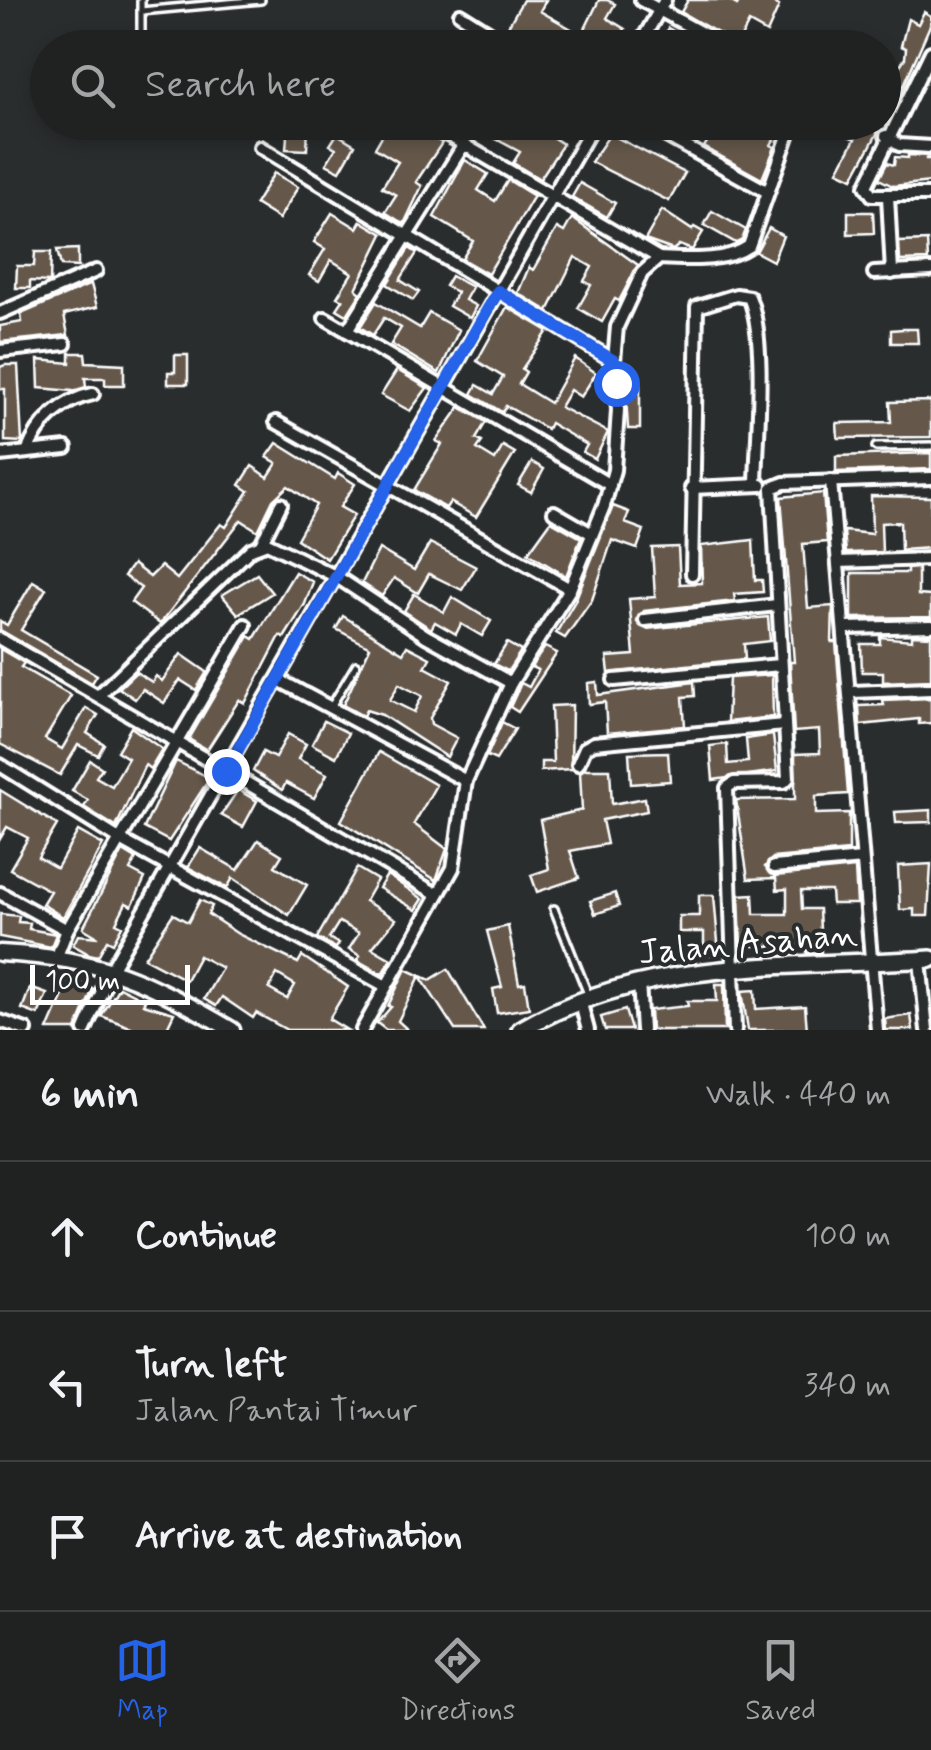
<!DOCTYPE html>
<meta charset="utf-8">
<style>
:root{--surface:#202222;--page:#282a2a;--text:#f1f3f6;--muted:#a2a4a5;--line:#3d3f40;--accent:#2563eb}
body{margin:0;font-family:Mynerve,sans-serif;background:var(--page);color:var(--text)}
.scale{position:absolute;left:30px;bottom:25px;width:160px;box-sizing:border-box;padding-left:10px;border:5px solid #fff;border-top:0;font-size:28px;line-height:35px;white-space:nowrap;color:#fff;-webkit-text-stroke:8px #2a2d2e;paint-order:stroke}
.stop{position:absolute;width:30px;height:30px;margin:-22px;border:8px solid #2563eb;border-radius:50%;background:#fff}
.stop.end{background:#2563eb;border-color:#fff;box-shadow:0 2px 10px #0008}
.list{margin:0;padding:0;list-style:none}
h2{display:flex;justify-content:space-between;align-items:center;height:130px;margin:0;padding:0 40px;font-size:42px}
h2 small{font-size:32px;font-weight:400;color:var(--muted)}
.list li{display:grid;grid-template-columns:65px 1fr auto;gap:30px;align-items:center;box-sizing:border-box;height:150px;padding:0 40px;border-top:2px solid var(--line)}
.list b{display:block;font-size:38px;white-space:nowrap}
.list p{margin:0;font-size:32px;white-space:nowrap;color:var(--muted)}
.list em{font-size:32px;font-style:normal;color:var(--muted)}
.icon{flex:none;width:55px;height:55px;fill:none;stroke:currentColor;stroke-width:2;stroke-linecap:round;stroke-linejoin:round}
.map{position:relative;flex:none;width:931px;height:1030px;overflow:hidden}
.search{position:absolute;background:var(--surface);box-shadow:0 5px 15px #0003;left:30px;right:30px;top:30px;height:110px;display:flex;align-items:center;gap:25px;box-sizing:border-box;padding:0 35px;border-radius:55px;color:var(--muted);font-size:38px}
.sheet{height:580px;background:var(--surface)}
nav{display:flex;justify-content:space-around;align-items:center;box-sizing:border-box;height:140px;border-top:2px solid var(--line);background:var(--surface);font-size:28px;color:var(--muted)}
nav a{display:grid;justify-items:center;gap:5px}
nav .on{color:var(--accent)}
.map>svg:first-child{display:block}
</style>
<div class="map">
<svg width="931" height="1030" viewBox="0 0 931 1030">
<rect width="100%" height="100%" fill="#2a2d2e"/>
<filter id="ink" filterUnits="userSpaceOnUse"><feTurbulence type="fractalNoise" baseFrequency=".01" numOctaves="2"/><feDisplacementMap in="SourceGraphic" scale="20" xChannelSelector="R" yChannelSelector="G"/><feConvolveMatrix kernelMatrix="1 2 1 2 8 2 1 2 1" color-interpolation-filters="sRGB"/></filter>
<g filter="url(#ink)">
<!-- building -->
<g fill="#65594c" stroke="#fff" stroke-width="2.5" fill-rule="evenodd">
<polygon points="523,0 546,0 540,11 582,35 599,0 607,0 615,4 607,18 625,29 615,48 546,48 506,30"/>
<polygon points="688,0 728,0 737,5 740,0 769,0 779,6 767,33 749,23 737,45 681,12"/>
<polygon points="924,12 931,16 931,23 893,110 884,105 884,89 905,58 906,48 901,46 908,19 918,24"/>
<polygon points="668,28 675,32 701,48 670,48 660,42"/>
<polygon points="390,122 410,133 414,126 442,143 416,182 422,186 404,224 385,212 396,195 382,187 398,162 375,148"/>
<polygon points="464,122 528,122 563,144 540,179 513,163 520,152"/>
<polygon points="719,122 753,134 760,122 784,122 771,145 775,147 762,179 704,147"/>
<polygon points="836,122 857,122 878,132 853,178 838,171 855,139 833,129"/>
<polygon points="288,123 308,124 307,150 286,149"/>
<polygon points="337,134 355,145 340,171 326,164 336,148 330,145"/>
<polygon points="610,134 685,173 669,201 591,162"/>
<polygon points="908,155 931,156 925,159 931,159 931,182 893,186 879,179 887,163 894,165 895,157 908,158"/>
<polygon points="465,160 488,174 478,190 495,201 508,180 534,196 488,274 462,259 473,241 434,217"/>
<polygon points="274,173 298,187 279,219 255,204"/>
<polygon points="580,183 615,203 607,217 572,197"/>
<polygon points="662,210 692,230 694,227 703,232 692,250 679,245 673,250 645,240"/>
<polygon points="712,211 746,230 742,240 736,243 704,225"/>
<polygon points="848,212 873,212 874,233 848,234"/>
<polygon points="332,213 357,228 361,221 383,234 356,289 361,293 347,315 337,309 343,300 337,297 352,273 331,260 319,281 309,275 325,249 314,242"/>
<polygon points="572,218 638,265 619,301 615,299 602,322 578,308 591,285 584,281 592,267 575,257 548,311 518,293 529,267 533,270 557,228 564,232"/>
<polygon points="769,228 783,236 773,261 756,252"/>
<polygon points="927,241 928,260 900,261 899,242"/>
<polygon points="409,248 417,253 400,280 419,292 413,300 387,284"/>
<polygon points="78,249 78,267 61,266 57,250"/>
<polygon points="35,252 51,252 50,282 30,281 30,288 16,288 17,266 34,266"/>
<polygon points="451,276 472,287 465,300 476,306 470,318 449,306 457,292 445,286"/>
<polygon points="91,284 97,307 64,315 68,335 0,342 0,326 22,322 21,314"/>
<polygon points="376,302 420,328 429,313 459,330 439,373 391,344 401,328 384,318 373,335 360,327"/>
<polygon points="507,307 548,331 522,369 526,372 519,384 550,403 575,358 596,373 581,397 570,390 560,407 608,432 595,459 583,452 587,445 550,423 547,429 506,406 502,412 472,394 477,385 493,394 503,377 477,361"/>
<polygon points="903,329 917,329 918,343 891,343 891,330"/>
<polygon points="70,353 85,353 86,362 124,364 124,385 105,385 105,378 85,378 86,387 73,391 39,388 38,360 70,363"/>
<polygon points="175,355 188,355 188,384 168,384 168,372 175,372"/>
<polygon points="5,365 18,365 22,442 5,441 5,389 0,389 0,367"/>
<polygon points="397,370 427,388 410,411 381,395"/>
<polygon points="625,380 640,380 640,429 628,429"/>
<polygon points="931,401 931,437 838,438 837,423 891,422 890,402"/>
<polygon points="460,407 486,422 476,439 482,442 477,449 495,460 503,446 515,453 476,517 450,502 446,508 414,490 442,444 436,441"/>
<polygon points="277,443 335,479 338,473 355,484 340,507 354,515 327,559 297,539 316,505 288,486 273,500 258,531 241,520 160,624 131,602 141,588 124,576 133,564 150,577 161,566 177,579 221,524 226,527 249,491 240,485 252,466 268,477 277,463 267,457"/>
<polygon points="931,453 931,469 836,472 836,456"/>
<polygon points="532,462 544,469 531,492 518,485"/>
<polygon points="823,493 827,542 803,544 808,608 833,606 832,642 836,642 848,794 816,796 816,814 849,813 849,851 773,858 765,867 775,876 855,868 857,904 832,904 831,891 801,891 802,909 819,909 821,952 807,953 807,946 741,946 739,895 753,894 754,914 787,914 787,889 777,890 776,878 748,879 736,800 795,799 795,754 820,753 819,730 794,732 790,662 794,662 781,497"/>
<polygon points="871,496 931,497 931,548 901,550 900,522 881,523 882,552 846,553 844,531 872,534"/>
<polygon points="613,506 629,512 625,523 644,530 637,549 612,540 592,600 565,638 556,633 575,601"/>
<polygon points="551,521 581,538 566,576 528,553"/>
<polygon points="753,540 755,580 762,580 763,592 734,594 735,601 644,611 637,622 646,629 768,617 770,641 744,644 745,659 609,673 607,657 634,655 629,599 655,597 652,548 678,547 680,584 702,583 701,546"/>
<polygon points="430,543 476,567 462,590 429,574 418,593 394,578 382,596 362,583 379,549 414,570"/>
<polygon points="918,568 918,595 931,596 931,617 852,618 852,573 907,573 907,569"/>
<polygon points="295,572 313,582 305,604 284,638 280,636 245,703 239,700 207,750 189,739 249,636 254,639"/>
<polygon points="257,574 272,593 238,614 222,595"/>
<polygon points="33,581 46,589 21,630 97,675 92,683 0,630 0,621 7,625"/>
<polygon points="414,594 444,612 452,597 491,621 482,636 461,624 456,634 435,622 431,629 404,611"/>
<path d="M343 616 403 653 407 646 430 658 425 667 451 681 430 718 431 724 457 738 447 757 382 715 366 710 363 716 343 705 370 647 336 629ZM399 684 422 696 414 712 390 700Z"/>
<polygon points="912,635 931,636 931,680 883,682 883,672 862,672 861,644 880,644 880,637 912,640"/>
<polygon points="507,643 521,651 508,671 494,664"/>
<polygon points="545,647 557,653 518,712 510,707 521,683 529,687 538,670 531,667"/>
<polygon points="0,649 24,663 21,667 71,696 45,739 62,749 86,708 98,715 87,733 104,744 98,755 78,745 60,775 0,744"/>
<polygon points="181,654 207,672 196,690 180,680 164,703 143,689 135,699 119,688 136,672 152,682 156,676 162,681"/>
<polygon points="772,675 773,717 727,722 729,678"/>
<polygon points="597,682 598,695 694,682 695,696 683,697 685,726 607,733 605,702 589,704 588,683"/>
<polygon points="931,698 931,723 919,724 919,719 860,725 859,706 884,705 883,700"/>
<polygon points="572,705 571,769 541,771 541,762 553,762 551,706"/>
<polygon points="324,721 348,733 336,757 312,744"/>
<polygon points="502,722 515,729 496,760 487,756"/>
<polygon points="131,727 162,749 150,769 145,765 116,827 84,807 88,800 72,791 90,760 102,768 96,777 112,786 128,758 117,751"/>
<polygon points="288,734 306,744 298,759 327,774 314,798 286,783 282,790 253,771 263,752 275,758"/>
<polygon points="773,735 777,771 713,780 710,746 727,744 728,764 748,762 746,739"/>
<polygon points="379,752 436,785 414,824 447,849 436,880 341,821"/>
<polygon points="668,752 670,781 631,784 629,753"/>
<polygon points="176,761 210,778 169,841 144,828"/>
<polygon points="585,769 610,769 612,804 645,798 647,811 602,820 607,844 570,851 579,878 537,892 531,875 549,869 540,820 582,810 580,772"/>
<polygon points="0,790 57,825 38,857 57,868 78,831 103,845 63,917 42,904 50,891 10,869 28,838 7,827 0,839"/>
<polygon points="238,790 257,801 243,827 221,815"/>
<polygon points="931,810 931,822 896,823 895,812"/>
<polygon points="258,840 282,855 275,866 307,885 289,915 233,878 227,888 188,867 200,848 238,870"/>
<polygon points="123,851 136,859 130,870 145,878 132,906 126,903 116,923 122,926 113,943 107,940 98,956 89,954 73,945 78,935 98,937 83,928"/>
<polygon points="931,864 928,916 914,916 914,909 900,910 898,866"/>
<polygon points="357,868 377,880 365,901 396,919 372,948 391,959 382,974 357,960 360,956 349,949 359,933 339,922 329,938 339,944 336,948 317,938"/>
<polygon points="387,875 423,899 416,910 379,888"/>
<polygon points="615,893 619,906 595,914 590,901"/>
<polygon points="699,895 714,895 719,954 704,955 704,932 679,932 679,916 699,916"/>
<path d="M200 900 212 906 208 914 238 934 298 963 302 956 348 987 329 1019 347 1030H287L256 1013 253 1018 222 997 216 1006 204 999 222 968 199 956 186 980 144 958 173 914 188 922ZM277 974 295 985 287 999 269 989Z"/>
<polygon points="0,914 19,916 18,922 30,923 29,929 56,934 51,947 0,937"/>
<polygon points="508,926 519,984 525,983 529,1008 497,1013 493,989 502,987 487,931"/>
<polygon points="406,969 430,980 448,969 484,1030 455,1030 420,976 398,1021 408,1030 386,1030 377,1023 391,1007 388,1006"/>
<polygon points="70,979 93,989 76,1030 48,1030"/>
<polygon points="716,984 724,984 725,1030 651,1030 650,1010 688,1006 687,1001 717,1001"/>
<polygon points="119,987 145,1000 143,1004 174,1013 166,1030 138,1030 101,1016"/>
<polygon points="30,988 47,994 38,1015 22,1009"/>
<polygon points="755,990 756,1009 805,1006 807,1030 748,1030 742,991"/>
<polygon points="625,1010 631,1030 605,1030 601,1017"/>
<polygon points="911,1015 913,1030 886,1030 885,1019"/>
</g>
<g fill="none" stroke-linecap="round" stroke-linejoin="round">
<defs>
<g id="lane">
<polyline points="141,0 141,48"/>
<polyline points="141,11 261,0"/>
<polyline points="876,447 931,446"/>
<polyline points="332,705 356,665"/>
<polyline points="554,909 588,994"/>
</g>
<g id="street">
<polyline points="641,0 729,48"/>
<polyline points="460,14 514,48"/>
<polyline points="638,48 665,0"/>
<polyline points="931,52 866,186 872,195 931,195"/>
<path d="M425 122 659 258C687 259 725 263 749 246L793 122"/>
<polyline points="641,122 766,191"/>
<polyline points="886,136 899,145 931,147"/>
<polyline points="260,147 614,361"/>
<polyline points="888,196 892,273"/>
<polyline points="874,273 931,270"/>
<polyline points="0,313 96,271"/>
<polyline points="325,318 610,485"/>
<polyline points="347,331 463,146"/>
<polyline points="0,351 65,344"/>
<polyline points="276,422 570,589"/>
<path d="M27 452C38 423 62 400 93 394"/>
<polyline points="0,455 66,448"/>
<polyline points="831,481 877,1030"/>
<polyline points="691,488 761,485"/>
<polyline points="772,488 784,483 931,478"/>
<polyline points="554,512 592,534"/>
<polyline points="261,544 281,504"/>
<polyline points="838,562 931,559"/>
<path d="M692 574 697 307 736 295 749 297C767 339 757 436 756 484"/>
<polyline points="645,620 777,605"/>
<polyline points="847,628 931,626"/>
<polyline points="0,639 435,893"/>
<polyline points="279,680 466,781"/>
<polyline points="614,680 780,665"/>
<polyline points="851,692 931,689"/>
<polyline points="99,695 251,549 267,543 337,577 426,636 511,683"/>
<polyline points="578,764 585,748 594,743 784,725"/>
<polyline points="0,765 119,839 384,985"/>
<polyline points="774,867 862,859"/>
<polyline points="0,893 67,930"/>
<polyline points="57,956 67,930 245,625"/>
<polyline points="920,960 927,1030"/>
<polyline points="639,982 642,1030"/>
<polyline points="580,1000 588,1030"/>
<polyline points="0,1021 26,1030"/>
<polyline points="85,1030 112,968 595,122"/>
<polyline points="362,1030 453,868 466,781 511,683 570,589 604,506 614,470 618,410 614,361 617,327 642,273 659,258"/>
<polyline points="735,1030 727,788 734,783 784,782 788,778 772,488"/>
</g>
<path id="secondary" d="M0 953C105 959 143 979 232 1030"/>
<path id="primary" d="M520 1030C645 956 791 968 931 959"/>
</defs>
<!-- lane casing -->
<use href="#lane" stroke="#fff" stroke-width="12"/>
<!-- street casing -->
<use href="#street" stroke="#fff" stroke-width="18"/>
<!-- secondary casing -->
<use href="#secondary" stroke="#fff" stroke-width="21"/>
<!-- primary casing -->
<use href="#primary" stroke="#fff" stroke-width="22"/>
<!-- lane -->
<use href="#lane" stroke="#2a2d2e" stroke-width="5"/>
<!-- street -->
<use href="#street" stroke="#2a2d2e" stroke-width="10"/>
<!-- secondary -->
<use href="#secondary" stroke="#2a2d2e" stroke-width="14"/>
<!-- primary -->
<use href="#primary" stroke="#2a2d2e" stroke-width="15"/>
</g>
</g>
<g fill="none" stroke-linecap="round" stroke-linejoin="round" filter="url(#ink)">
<!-- route -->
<polyline stroke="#2563eb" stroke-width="12" points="226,771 498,291 614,361 616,383"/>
</g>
<g text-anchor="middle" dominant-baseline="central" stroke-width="8" stroke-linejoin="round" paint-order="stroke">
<!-- street labels -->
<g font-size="35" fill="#fff" stroke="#2a2d2e">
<text transform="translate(748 944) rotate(-5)">Jalan Asahan</text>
</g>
</g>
</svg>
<div class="scale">100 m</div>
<div class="stop" style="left:616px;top:383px"></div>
<div class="stop end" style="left:226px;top:771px"></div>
<div class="search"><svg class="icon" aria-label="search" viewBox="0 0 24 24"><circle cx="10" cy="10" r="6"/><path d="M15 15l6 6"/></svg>Search here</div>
</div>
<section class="sheet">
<h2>6 min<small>Walk · 440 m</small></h2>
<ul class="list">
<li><svg class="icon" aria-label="ahead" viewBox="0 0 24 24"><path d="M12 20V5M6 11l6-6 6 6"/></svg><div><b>Continue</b></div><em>100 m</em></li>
<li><svg class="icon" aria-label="left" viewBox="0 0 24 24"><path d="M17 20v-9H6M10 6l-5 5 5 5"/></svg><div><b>Turn left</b><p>Jalan Pantai Timur</p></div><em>340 m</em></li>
<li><svg class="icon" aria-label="arrive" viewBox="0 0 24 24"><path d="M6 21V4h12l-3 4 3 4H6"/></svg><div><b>Arrive at destination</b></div></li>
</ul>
</section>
<nav>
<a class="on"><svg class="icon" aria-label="map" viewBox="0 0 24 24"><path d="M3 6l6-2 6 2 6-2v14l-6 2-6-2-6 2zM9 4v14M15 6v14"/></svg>Map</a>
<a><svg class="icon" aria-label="directions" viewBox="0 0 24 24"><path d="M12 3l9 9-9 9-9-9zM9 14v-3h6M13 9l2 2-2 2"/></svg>Directions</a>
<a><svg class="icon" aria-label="saved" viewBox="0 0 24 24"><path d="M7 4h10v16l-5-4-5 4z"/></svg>Saved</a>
</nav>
